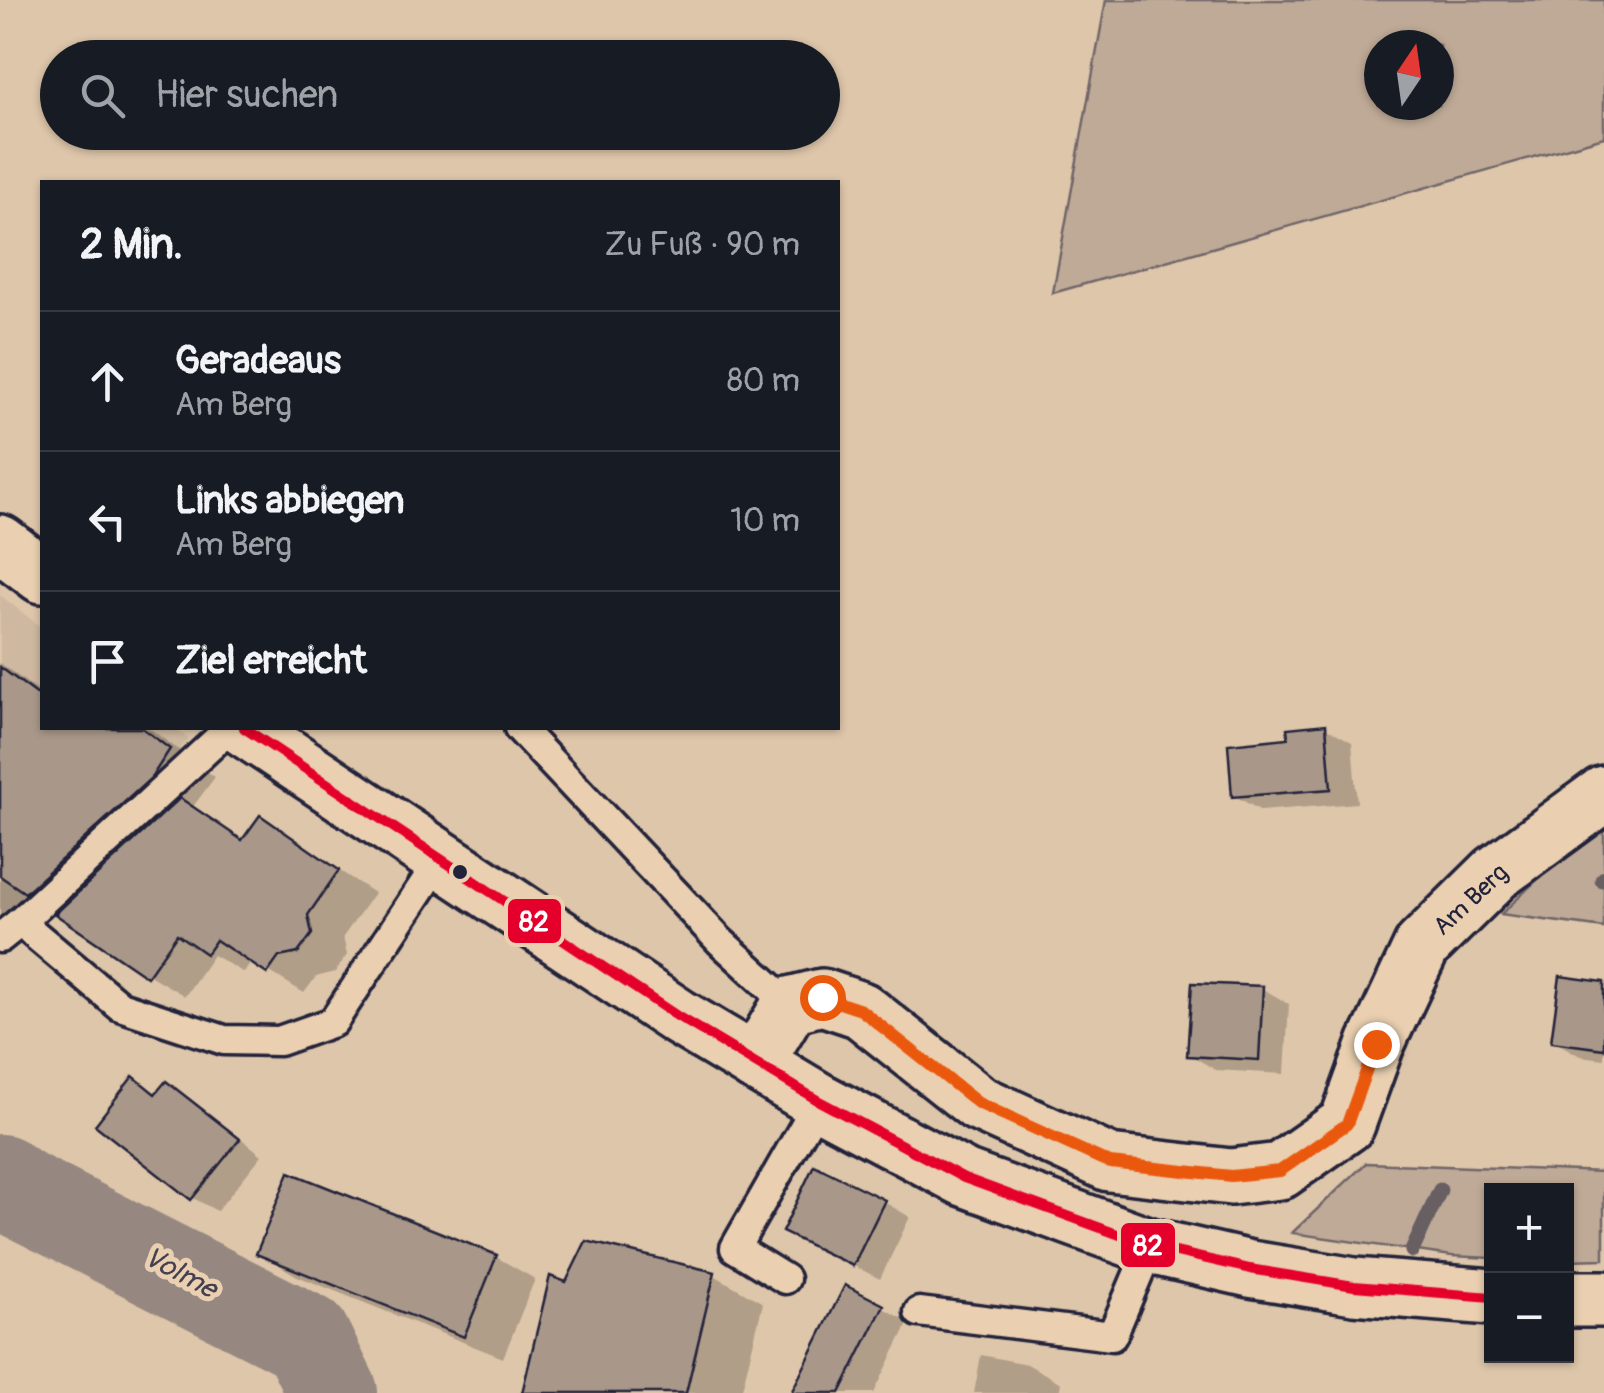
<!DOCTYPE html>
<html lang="de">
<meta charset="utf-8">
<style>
:root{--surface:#171b24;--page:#20242c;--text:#f1f3f6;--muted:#9ea1a6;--line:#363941}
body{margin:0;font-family:Pangolin,sans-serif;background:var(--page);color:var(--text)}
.controls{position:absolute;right:30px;bottom:30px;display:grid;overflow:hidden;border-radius:0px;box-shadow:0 2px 8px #0004}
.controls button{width:90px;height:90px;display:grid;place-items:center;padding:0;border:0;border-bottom:2px solid var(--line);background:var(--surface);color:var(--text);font:50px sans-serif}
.compass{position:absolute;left:1364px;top:30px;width:90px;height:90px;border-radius:50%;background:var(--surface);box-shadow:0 2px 8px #0004;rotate:13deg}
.stop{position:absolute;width:30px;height:30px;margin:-22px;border:8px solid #ea580c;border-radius:50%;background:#fff}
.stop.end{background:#ea580c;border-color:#fff;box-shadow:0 2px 10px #0008}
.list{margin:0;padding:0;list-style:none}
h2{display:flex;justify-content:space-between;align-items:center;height:130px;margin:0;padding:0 40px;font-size:42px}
h2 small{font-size:32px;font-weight:400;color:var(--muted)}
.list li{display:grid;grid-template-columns:65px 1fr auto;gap:30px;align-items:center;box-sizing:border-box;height:140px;padding:0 40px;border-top:2px solid var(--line)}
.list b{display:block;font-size:38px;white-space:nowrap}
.list p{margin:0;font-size:32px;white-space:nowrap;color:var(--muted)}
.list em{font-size:32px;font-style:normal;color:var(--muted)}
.icon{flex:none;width:55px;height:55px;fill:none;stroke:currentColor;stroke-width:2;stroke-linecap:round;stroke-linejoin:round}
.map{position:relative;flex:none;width:1604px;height:1393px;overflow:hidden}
.search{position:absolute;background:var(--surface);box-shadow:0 2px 8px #0004;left:40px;top:40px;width:800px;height:110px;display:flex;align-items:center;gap:25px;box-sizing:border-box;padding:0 35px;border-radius:55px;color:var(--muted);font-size:38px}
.panel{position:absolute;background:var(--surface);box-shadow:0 2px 8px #0004;left:40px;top:180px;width:800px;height:550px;border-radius:0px}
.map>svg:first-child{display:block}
.built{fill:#ceb8a0}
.green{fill:#bfaa97;stroke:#706669;stroke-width:2.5;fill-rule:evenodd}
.shadow{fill:#0003}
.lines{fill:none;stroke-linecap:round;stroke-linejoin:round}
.stream{stroke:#685f64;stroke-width:15}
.river{stroke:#968780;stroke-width:90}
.building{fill:#a9988a;stroke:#22223b;stroke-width:2.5}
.lane-casing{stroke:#22223b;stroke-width:35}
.street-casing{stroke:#22223b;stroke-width:62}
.primary-casing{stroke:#22223b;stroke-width:62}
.lane{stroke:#ead0b1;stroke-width:28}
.street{stroke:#ead0b1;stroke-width:55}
.primary{stroke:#ead0b1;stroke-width:55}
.bus-1-casing{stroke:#ead0b1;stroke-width:18}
.bus-1{stroke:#e4002b;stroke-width:10}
.route{stroke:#ea580c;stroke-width:12}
.bus-dot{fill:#22223b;stroke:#ead0b1;stroke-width:4}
.labels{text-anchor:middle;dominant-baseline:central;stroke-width:10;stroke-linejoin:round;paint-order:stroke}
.street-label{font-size:25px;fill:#22223b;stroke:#ead0b1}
.water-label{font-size:28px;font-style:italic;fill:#454050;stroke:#ead0b1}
.line-badge{stroke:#ead0b1;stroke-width:4}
.badge-label{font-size:28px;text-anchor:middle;font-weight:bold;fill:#fff}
</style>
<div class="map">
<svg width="1604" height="1393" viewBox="0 0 1604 1393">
<rect width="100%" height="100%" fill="#dec6aa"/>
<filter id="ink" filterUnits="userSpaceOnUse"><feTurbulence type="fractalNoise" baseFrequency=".01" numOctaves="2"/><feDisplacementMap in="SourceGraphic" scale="20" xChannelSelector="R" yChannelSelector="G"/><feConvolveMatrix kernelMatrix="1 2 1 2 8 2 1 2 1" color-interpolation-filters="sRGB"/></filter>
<g filter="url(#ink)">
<path class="built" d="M0,595L42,628V728H174L189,739L0,952Z"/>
<g class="green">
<path d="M1106,0H1604V137L1053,293ZM1379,45H1439V105H1379Z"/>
<path d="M1604,829V928L1501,914L1575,844Z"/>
<path d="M1366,1163L1604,1172V1259L1567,1260L1566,1190H1492L1491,1258L1452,1256L1292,1233Z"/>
</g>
<g class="shadow">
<path d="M0,663L42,694V728H149L215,777L192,808L245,841L260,819L374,893L343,937L347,955L335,972L316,977L304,993L252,961L244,973L213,955L185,996L149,975L56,908L0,949Z"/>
<path d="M1325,727L1352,742L1357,803L1261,811L1235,796L1291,741Z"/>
<path d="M1604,984V1059L1580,1056L1554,1041Z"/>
<path d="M1263,989L1289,1004L1285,1074L1216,1070L1190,1055Z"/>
<path d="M134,1080L158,1094L166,1084L190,1098L262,1155L217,1211L193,1198Z"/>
<path d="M291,1175L496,1257L535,1279L503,1358L297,1276L259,1253Z"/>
<path d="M884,1202L910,1217L880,1279L785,1231Z"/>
<path d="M714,1275L763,1303L741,1393H524L567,1285Z"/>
<path d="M846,1288L909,1322L874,1393H793Z"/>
<path d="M981,1355L1027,1364L1061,1383L1059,1393H974Z"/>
</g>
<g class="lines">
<g class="stream">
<path d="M1602,880L1604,878"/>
<path d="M1412,1251L1440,1190"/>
</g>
<path class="river" d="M0,1179L22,1194L306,1338L333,1393"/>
</g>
<g class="building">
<path d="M0,667L42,698V728H142L170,749L151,778L25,893L0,876Z"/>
<path d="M1326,724L1331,789L1232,797L1228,744L1288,738L1287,728Z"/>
<path d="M180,798L242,840L260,815L339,870L308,915L312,934L298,953L279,957L267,974L216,940L206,954L177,934L147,977L55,914Z"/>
<path d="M1560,976L1604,982V1049L1551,1042Z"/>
<path d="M1192,983L1263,986L1259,1060L1187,1056Z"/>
<path d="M133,1076L155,1094L166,1081L240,1139L191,1200L95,1125Z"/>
<path d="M814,1165L885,1200L853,1266L782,1232Z"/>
<path d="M289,1172L497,1255L464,1337L256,1254Z"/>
<path d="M586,1241L715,1272L686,1393H522L550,1276L566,1282Z"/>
<path d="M845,1285L884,1305L840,1393H791Z"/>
</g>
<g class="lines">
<defs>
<g id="lane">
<path d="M519,728L720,941L790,1005"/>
<path d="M20,922L230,728"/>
<path d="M0,938L20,922L120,1006L224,1040L279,1041L333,1022L442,857"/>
<path d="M785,1279L735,1248L819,1101"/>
<path d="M919,1312L1112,1336L1150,1246"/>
</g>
<path id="street" d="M755,1063L790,1005L822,997L861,1010L978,1103L1109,1163L1231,1177L1280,1171L1347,1124L1376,1044L1422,946L1496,873L1604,794"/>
<g id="primary">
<path d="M0,543L42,575"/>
<path d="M244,728L677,1016L819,1101L964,1178L1150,1246L1250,1269L1354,1286L1492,1297"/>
<path d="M1566,1299H1604"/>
</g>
</defs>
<use href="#lane" class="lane-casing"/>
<use href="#street" class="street-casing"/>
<use href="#primary" class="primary-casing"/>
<use href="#lane" class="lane"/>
<use href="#street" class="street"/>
<use href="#primary" class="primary"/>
<defs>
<path id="bus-1" d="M244,728L677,1016L819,1101L964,1178L1150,1246L1250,1269L1354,1286L1492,1297"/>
</defs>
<use href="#bus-1" class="bus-1-casing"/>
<use href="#bus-1" class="bus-1"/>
</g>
</g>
<g class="lines" filter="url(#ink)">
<path class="route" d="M822,997L861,1010L978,1103L1110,1163L1231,1176L1280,1171L1347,1124L1376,1044"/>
</g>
<circle class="bus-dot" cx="460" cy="872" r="9"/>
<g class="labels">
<g class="street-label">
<text transform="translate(1471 900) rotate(-43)">Am Berg</text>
</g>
<g class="water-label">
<text transform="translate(180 1273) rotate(28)">Volme</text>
</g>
</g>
<g class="line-badge">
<rect x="506" y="897" width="57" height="48" rx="10" fill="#e4002b"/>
<rect x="1119" y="1221" width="58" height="48" rx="10" fill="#e4002b"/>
</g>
<g class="badge-label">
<text x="534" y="931">82</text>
<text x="1148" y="1255">82</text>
</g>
</svg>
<div class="controls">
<button>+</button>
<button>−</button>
</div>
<svg class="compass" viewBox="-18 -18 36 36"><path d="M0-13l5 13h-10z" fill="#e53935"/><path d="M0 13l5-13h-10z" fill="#9ea1a6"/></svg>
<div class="stop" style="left:822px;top:997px"></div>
<div class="stop end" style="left:1376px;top:1044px"></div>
<div class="search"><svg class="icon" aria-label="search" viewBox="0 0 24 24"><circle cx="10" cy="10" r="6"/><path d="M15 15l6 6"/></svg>Hier suchen</div>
<section class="panel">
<h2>2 Min.<small>Zu Fuß · 90 m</small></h2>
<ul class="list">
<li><svg class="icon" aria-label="ahead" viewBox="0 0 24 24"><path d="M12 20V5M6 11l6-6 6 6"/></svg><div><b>Geradeaus</b><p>Am Berg</p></div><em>80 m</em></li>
<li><svg class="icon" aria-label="left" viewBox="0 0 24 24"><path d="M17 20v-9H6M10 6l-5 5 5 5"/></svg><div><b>Links abbiegen</b><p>Am Berg</p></div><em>10 m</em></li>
<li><svg class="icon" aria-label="arrive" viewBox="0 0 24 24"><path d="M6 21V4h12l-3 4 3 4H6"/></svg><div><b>Ziel erreicht</b></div></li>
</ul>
</section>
</div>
